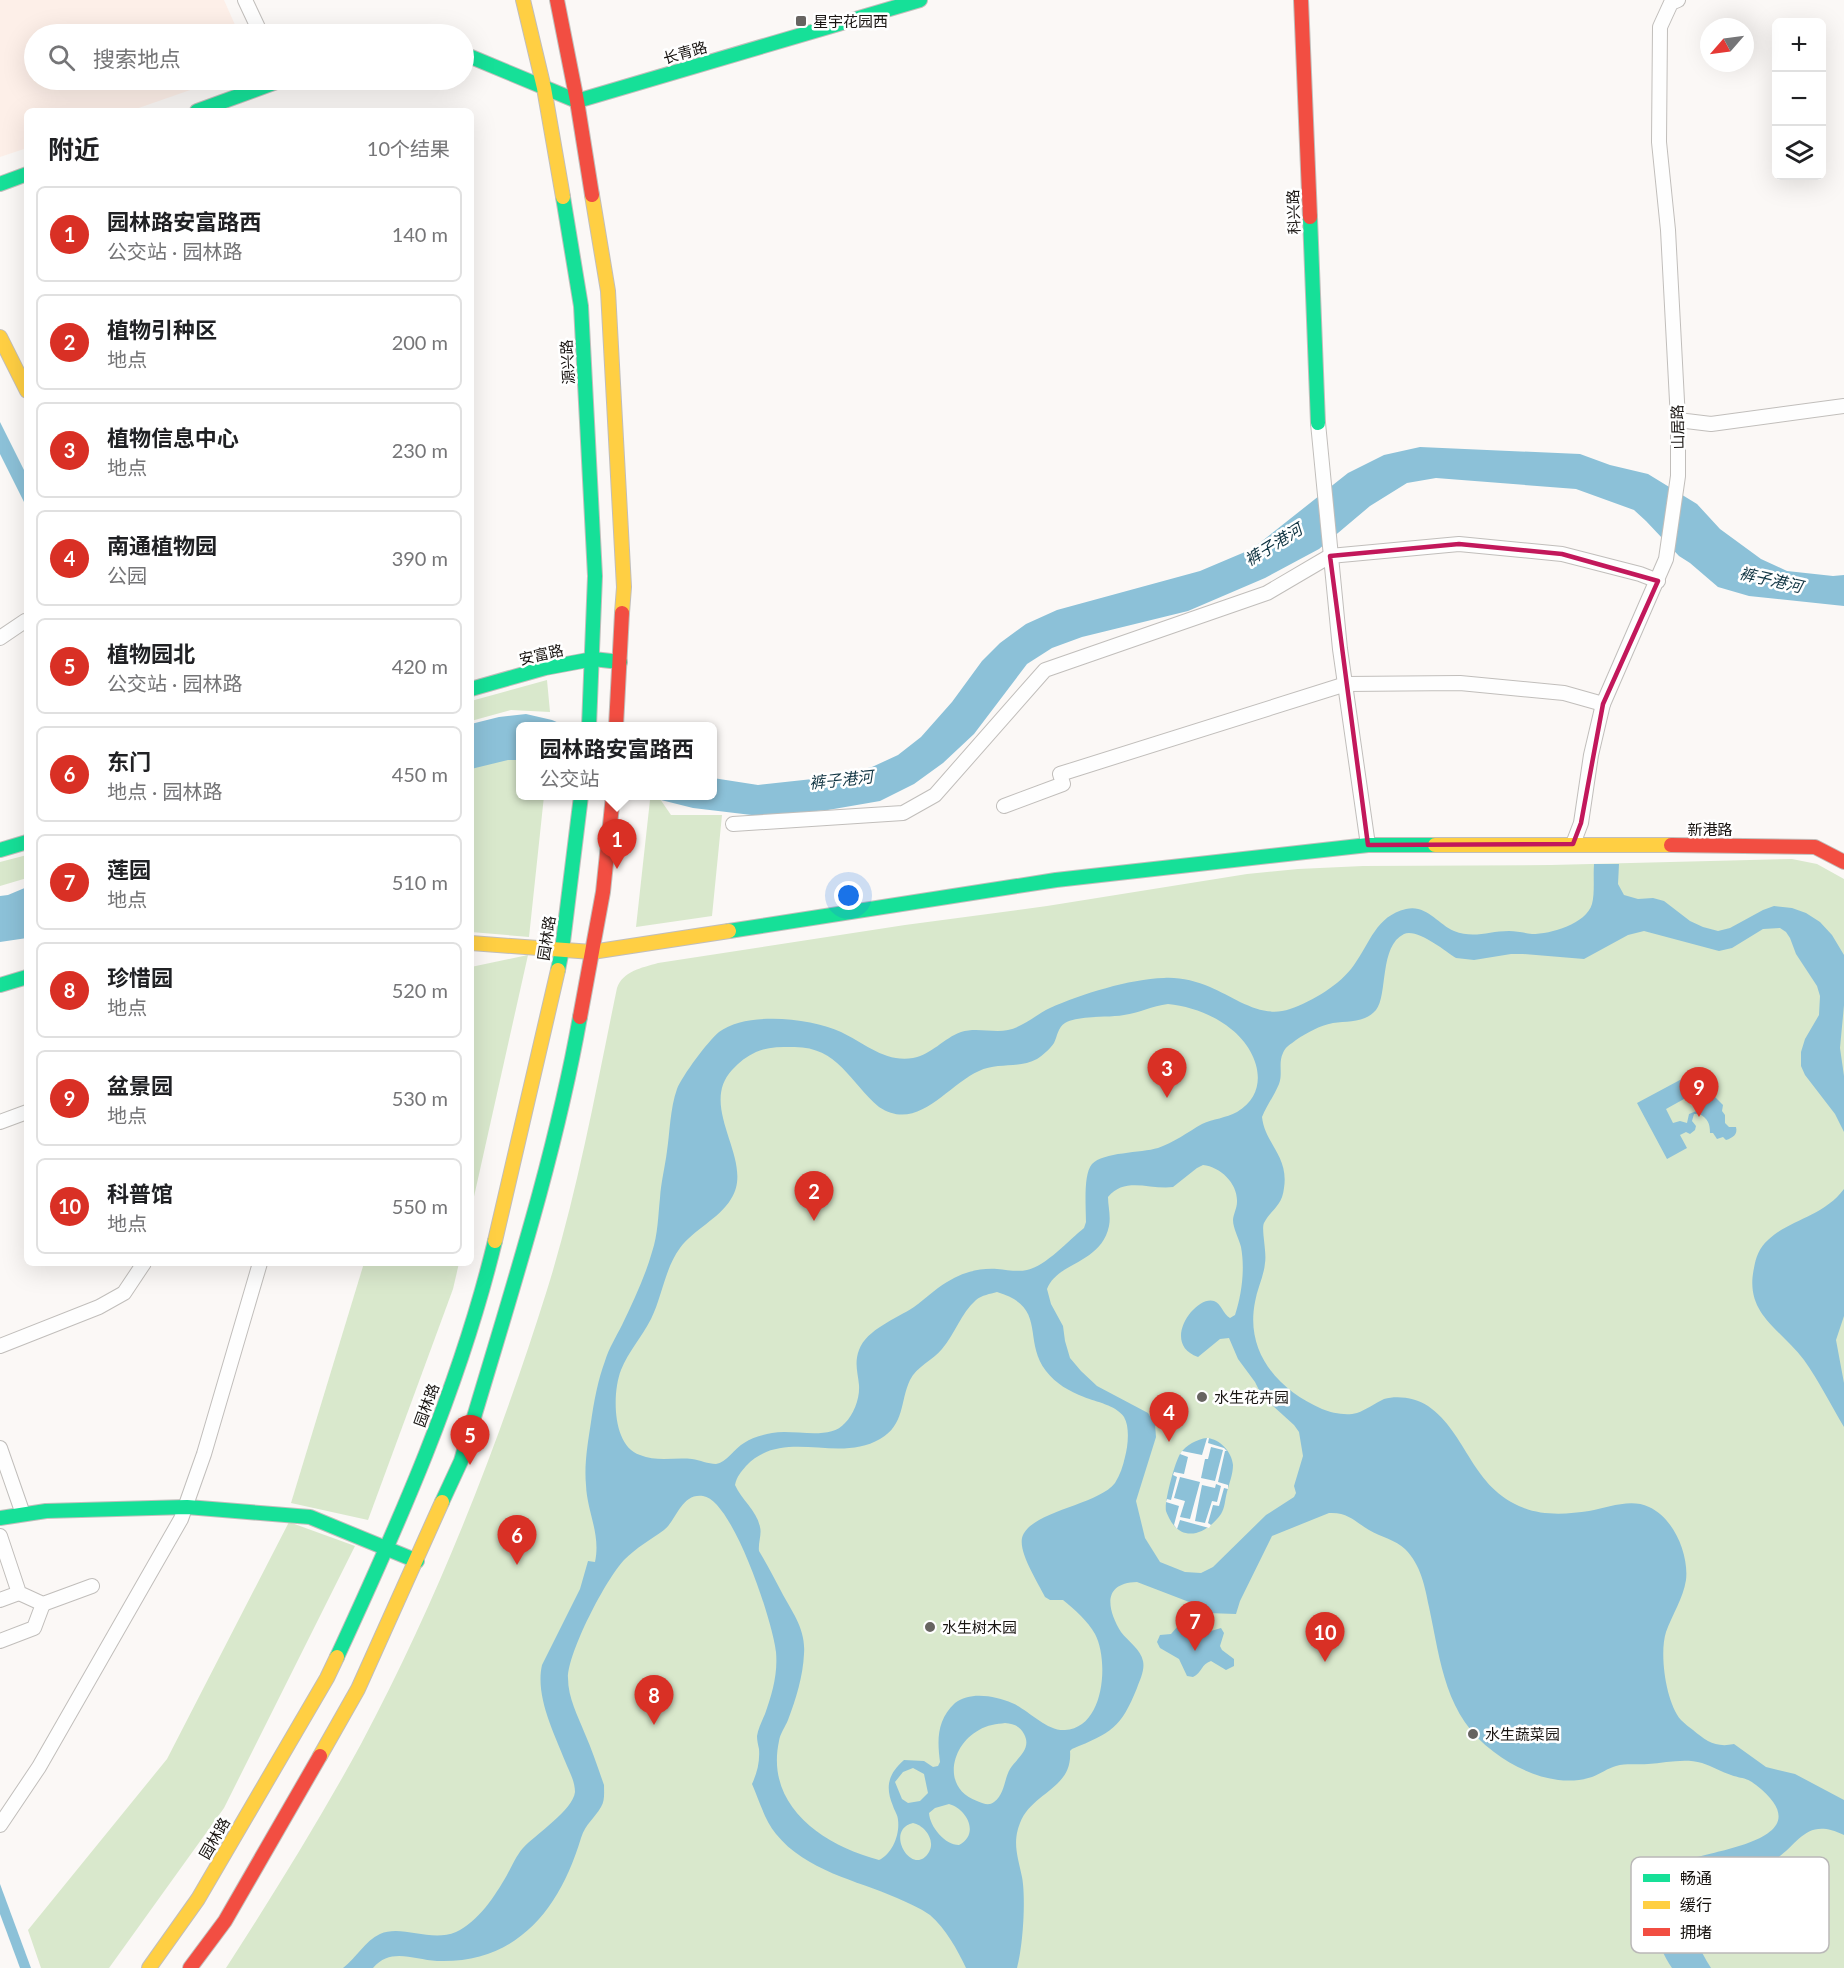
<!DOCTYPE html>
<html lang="zh">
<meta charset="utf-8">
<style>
:root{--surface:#fff;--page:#f6f6f6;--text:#202124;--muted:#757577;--line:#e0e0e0;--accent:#d93025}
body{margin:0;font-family:Lato,"Noto Sans SC",sans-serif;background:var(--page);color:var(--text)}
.controls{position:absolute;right:18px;top:18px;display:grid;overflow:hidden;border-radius:9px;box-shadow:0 6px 24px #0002}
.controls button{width:54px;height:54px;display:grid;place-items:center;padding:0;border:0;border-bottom:2px solid var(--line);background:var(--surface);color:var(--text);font:30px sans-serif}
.compass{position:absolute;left:1700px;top:18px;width:54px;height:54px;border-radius:50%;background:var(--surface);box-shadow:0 6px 24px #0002;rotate:242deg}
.you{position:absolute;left:849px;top:896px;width:21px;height:21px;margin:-15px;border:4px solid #fff;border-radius:50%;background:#1a73e8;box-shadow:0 0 0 9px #1a73e833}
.badge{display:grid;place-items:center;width:39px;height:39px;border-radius:50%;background:var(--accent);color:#fff;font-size:20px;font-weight:700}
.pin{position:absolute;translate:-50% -50px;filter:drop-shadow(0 2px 3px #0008)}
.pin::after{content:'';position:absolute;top:32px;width:21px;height:18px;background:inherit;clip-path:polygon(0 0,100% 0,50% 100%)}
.popup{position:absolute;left:516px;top:722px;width:201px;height:78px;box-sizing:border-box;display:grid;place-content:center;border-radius:9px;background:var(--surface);filter:drop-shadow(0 2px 4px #0005);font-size:20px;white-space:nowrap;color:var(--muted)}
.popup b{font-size:22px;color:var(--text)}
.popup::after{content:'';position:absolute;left:50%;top:100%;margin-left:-12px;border:12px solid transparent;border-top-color:var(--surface)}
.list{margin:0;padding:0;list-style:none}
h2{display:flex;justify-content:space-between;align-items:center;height:78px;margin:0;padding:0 24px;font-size:26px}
h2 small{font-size:20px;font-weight:400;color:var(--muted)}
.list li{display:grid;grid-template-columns:39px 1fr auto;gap:18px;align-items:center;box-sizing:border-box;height:96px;margin:0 12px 12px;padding:0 12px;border:2px solid var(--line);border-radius:9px}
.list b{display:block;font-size:22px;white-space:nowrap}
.list p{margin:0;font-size:20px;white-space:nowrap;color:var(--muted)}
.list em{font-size:20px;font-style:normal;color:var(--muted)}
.icon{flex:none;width:33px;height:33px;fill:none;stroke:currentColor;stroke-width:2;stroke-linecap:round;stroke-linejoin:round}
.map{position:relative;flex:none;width:1844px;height:1968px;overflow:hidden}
.search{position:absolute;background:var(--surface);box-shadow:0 6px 24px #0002;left:24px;top:24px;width:450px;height:66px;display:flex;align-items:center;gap:15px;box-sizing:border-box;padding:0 21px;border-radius:33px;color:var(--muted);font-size:22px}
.panel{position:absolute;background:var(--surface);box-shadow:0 6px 24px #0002;left:24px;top:108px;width:450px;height:1158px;border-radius:9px}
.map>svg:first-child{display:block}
.built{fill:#fdefe8}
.green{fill:#d9e8cc}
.water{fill:#8cc1d8;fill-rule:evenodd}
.pier{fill:#fbf8f6;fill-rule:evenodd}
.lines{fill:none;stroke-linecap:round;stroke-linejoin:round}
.street-casing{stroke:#c1bebb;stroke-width:16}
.fast-casing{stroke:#c1bebb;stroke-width:16}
.slow-casing{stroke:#c1bebb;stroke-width:16}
.jam-casing{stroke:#c1bebb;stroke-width:16}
.street{stroke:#fefefe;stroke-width:14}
.fast{stroke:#16e098;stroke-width:14}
.slow{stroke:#ffcf43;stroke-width:14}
.jam{stroke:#f24e42;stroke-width:14}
.marked{fill:none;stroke:#c2185b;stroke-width:4.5;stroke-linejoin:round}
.poi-dot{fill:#676461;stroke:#fff;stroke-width:2}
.labels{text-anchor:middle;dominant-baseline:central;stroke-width:5;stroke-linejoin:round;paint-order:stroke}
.poi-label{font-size:15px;fill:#181411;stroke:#fff;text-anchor:start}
.street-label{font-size:15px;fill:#181411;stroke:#fff}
.water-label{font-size:16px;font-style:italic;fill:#113543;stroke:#fff}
.key{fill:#fff;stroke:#bab8b8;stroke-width:1.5}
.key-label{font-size:16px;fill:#181411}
</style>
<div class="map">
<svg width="1844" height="1968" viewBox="0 0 1844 1968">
<rect width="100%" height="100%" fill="#fbf8f6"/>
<path class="built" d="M0,0H224L239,34H34V80H219L130,111H27V148L0,157Z"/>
<g class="green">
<path d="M547,680L550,712L511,710L471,721V701Z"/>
<path d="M521,753V796H544L529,937L471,932V758Z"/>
<path d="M660,799L671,815H722L712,916L636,927L650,800Z"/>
<path d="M27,855V878L0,886V862Z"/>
<path d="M1792,859L1817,864L1844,879V1968H226C273,1895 319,1821 361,1744C438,1599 498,1446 547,1290C578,1191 596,1089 617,988C623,971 641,968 658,963L905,925L1047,906L1247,874L1298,869L1363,866L1551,865Z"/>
<path d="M528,955L471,1210V967Z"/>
<path d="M364,1263H459L453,1289L368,1520L291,1503Z"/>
<path d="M289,1522L355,1546L224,1808L109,1968H41L28,1930L167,1759Z"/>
</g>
<g class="water">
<path d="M0,422L27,476V508L0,454Z"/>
<path d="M1420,447L1580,454L1610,465L1648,474L1697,504L1720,529L1761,559L1787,571L1833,576L1844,575V606L1749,596L1718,587L1690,563L1679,556L1646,521L1634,510L1576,489L1436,478L1407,483L1370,506L1319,549L1265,578L1188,611L1082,637L1052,648L1027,664L974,734L943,763L914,784L880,801L828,810L760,816L693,808L645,796H713V778L758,785L822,778L872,767L898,755L921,737L952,702L982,661L1000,643L1026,624L1057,610L1200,571L1252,549L1348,473L1384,455Z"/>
<path d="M526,714L552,720L566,726H521V760H508L471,769V724L499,717Z"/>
<path d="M1594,864H1619L1618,884L1624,895L1638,899L1653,898L1664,901L1690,921L1703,927L1718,931L1730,928L1763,910L1774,906L1792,908L1806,913L1820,922L1832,935L1844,955V1005L1840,1048L1844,1076V1132L1835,1114L1805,1075L1801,1066V1052L1805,1039L1819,1015L1820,996L1817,986L1796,954L1790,938L1786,932L1780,928L1763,929L1732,948L1719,951L1644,931L1628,935L1584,959L1523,954H1511L1474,960L1456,958C1445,951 1417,928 1404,934C1379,946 1388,995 1376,1010C1365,1023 1348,1021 1333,1023C1319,1026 1308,1032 1296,1040C1291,1044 1285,1047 1283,1053C1278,1063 1283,1074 1279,1084C1274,1096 1267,1105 1262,1117C1265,1144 1289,1156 1284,1188C1282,1207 1271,1209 1264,1223C1261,1229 1267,1252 1265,1263C1264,1276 1257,1289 1255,1302C1245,1352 1278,1390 1322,1409C1332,1413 1346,1416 1357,1413C1366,1410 1375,1403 1384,1399C1398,1395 1416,1398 1428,1406C1468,1434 1471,1488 1524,1508C1544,1516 1569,1514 1589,1511C1608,1508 1630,1498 1649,1507C1674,1518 1689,1555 1686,1580C1683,1599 1672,1615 1666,1632C1659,1654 1666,1703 1681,1720C1685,1724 1689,1727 1693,1730C1706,1741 1716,1748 1734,1744L1766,1767L1795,1774L1844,1800V1835C1803,1815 1799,1848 1769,1863C1758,1869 1745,1870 1734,1874C1679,1895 1684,1924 1711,1968H1672C1664,1956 1657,1942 1657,1928C1655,1901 1673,1869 1697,1857C1734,1847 1819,1834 1756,1785C1746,1777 1742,1779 1731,1775C1721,1772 1712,1766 1702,1763C1684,1758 1666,1763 1648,1764C1638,1765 1626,1763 1616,1766C1608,1768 1600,1774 1592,1777C1559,1788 1520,1772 1494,1752C1445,1716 1441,1663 1429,1607C1425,1587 1421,1565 1405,1549C1396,1540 1381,1537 1369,1530C1354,1521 1348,1512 1329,1513L1272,1536L1240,1601L1236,1614L1207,1613L1197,1605L1137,1582C1102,1583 1107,1609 1121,1632C1128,1641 1141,1650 1143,1661C1145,1670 1140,1680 1137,1688C1121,1728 1111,1733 1072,1749L1070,1751C1073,1789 1032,1792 1020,1823C1012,1843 1018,1857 1022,1877C1026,1898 1023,1947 1017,1968H966C957,1949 946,1929 930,1915C920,1908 908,1903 897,1898C856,1880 806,1871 776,1834C765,1821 759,1800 752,1784C757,1773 760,1762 759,1749C758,1745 757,1740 757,1736C758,1729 762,1721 765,1714C772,1694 778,1674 776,1652C773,1623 733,1500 703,1496C681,1493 677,1520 664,1530C650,1540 636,1548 624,1560C606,1579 568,1652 568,1678C568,1698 578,1716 585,1734C592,1750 598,1768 604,1785C604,1792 605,1801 601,1807C594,1819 586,1823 581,1838C560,1908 518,1964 437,1961C414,1960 391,1947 373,1968H343C356,1958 365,1941 380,1934C402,1924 430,1943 456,1932C478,1922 495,1896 507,1875C512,1866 516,1856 523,1848C536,1834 573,1810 575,1792C575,1781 569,1771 565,1761C554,1733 535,1696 542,1665L580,1589L588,1561L595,1562C601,1534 587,1512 586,1485C584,1464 588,1442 591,1422C594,1401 598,1380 605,1361C609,1348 616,1337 622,1325C633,1302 645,1277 652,1252C658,1234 658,1216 660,1198C661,1182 665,1167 667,1151C670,1131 670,1109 677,1089C682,1076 708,1041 719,1032C747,1011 811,1018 841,1032C864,1043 886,1063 913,1058C931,1055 944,1038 961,1032C976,1027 993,1033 1008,1030C1023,1027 1037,1014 1050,1008C1082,994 1129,979 1164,978C1179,977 1196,981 1210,987C1236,998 1261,1019 1290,1009C1313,1001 1340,985 1354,965C1370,943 1376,916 1406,909C1426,904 1438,924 1454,931C1474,939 1489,931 1509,931C1517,931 1524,933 1532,934C1551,934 1586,924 1592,904C1595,892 1593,877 1594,864ZM1168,1004C1190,1006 1214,1015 1231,1029C1258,1050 1272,1091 1237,1112C1226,1118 1213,1119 1202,1124C1188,1132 1173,1143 1158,1148C1141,1153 1103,1152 1092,1164C1083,1174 1086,1208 1086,1222L1084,1228C1069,1240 1046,1266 1027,1270C1018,1272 1007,1270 997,1269C979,1268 963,1272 947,1282C935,1289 925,1299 914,1307C896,1319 867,1329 859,1350C854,1363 858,1373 859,1385C860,1398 854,1414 845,1423C830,1441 795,1429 772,1433C762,1435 752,1437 744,1443C735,1448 726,1463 716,1464C708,1464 700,1460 692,1459C675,1457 657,1462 640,1455C612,1446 612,1393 621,1370C628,1352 642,1337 651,1319C662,1297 665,1268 680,1248C694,1229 719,1219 731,1199C756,1161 697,1108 732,1070C739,1062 747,1056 756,1052C767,1047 779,1047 791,1047C837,1045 849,1081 879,1107C918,1133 947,1085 979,1071C997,1062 1019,1069 1037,1059C1043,1055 1050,1049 1054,1043C1057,1037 1058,1027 1065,1023C1079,1015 1107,1018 1124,1015C1139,1013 1152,1006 1168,1004ZM1203,1165C1221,1167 1238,1184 1237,1202C1237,1208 1233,1215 1233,1220C1233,1228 1239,1239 1241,1247C1245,1268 1242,1294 1235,1315L1230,1318C1223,1314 1221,1303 1214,1301C1195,1295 1160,1344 1198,1357L1220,1339L1229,1338L1238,1359L1255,1382L1262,1396L1294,1425L1299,1432L1303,1456L1294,1486L1296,1493L1294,1497L1266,1515L1213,1567L1201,1573L1185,1572L1160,1562L1145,1538L1136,1501L1156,1437L1155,1424L1148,1413L1097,1386L1081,1371L1070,1358L1065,1341L1063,1326L1051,1304L1047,1289C1057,1262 1101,1264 1109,1226C1111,1216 1108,1206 1108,1197C1125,1176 1150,1190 1173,1187L1197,1168ZM997,1292C1048,1307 1022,1339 1046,1371C1056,1384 1069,1391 1084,1397C1096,1402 1116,1405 1124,1417C1130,1427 1128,1446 1125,1457C1123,1466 1120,1475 1115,1483C1097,1506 1029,1511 1022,1538C1019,1554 1038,1582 1045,1597L1050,1600H1063C1074,1609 1088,1621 1095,1634C1109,1660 1105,1728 1065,1730C1046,1731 1029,1710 1012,1703C996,1696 970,1691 955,1703C937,1720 937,1739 940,1762L938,1766L933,1767L924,1761L904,1760C888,1774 885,1787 893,1806C894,1810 898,1815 898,1820C900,1835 892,1854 879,1860C823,1845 765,1806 779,1741C780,1734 785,1727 788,1720C796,1699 803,1676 804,1654C806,1629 792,1612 781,1591C774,1578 767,1564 759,1551C758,1543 762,1534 760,1527C757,1511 741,1499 735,1485C737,1476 741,1472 746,1466C783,1427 838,1464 880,1439C905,1425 900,1401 910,1380C916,1367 933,1360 942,1349C955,1334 961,1313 976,1300C982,1295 990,1294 997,1292ZM1005,1723C1014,1724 1020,1726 1024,1734C1032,1749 1018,1757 1010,1769C1004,1779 1005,1794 994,1802C989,1806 984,1804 977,1801C941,1788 951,1745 979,1730C987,1725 997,1724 1005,1723ZM913,1768L924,1774L928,1793L920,1801L908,1803L902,1799L895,1782L903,1772ZM949,1804C967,1809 980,1834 959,1845C945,1845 930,1827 929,1813L935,1808ZM913,1823C924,1825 936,1840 929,1852C913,1879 883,1830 913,1823Z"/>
<path d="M27,887V938L0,942V896L8,895Z"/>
<path d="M1693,1073L1702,1089L1666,1109L1673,1123L1680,1121L1687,1123L1689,1114L1704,1108L1705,1102L1715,1097L1723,1105L1722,1111L1725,1115V1123L1729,1127H1736C1738,1134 1733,1138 1726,1140L1723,1137L1717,1139L1713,1133H1710C1710,1124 1708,1118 1699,1114H1694L1692,1121L1696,1126L1695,1130L1690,1134L1686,1132L1680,1135L1687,1148L1667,1159L1637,1103Z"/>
<path d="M1844,1189V1316L1836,1340L1844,1383V1427C1831,1405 1819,1381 1804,1360C1780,1328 1744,1314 1754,1268C1756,1257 1759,1248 1768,1240C1790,1219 1823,1217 1844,1189Z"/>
<path d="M1207,1438C1220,1439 1232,1452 1233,1465C1233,1474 1229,1484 1227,1492C1225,1499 1225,1508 1221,1514C1210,1530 1187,1544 1172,1523C1170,1520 1167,1514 1166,1511C1164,1502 1175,1462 1180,1454C1186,1445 1197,1439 1207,1438Z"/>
<path d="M1187,1623L1201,1634L1221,1628L1224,1633L1220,1646L1222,1650L1234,1659V1666L1226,1670L1211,1661C1201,1664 1202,1673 1193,1677L1187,1676L1179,1659L1160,1648L1157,1642L1160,1635L1171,1634L1178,1626Z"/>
<path d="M0,1884L31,1968H20L0,1914Z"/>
</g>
<path class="pier" d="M1207,1438H1209L1208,1443L1224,1448L1227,1451H1225L1218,1482L1228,1485V1489L1224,1488L1219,1506L1213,1505L1208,1523L1211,1525L1209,1528L1180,1520L1177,1529L1174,1525L1179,1506L1166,1502L1167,1499L1171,1500L1177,1477L1173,1475L1174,1472L1184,1474L1188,1457L1180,1454L1182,1451L1202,1455ZM1211,1447L1223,1450L1215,1481L1201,1478L1205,1459H1208ZM1180,1477L1200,1482L1190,1519L1180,1517L1185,1501L1174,1498ZM1216,1484L1221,1486L1217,1502L1212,1501L1205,1523L1195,1521L1202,1485L1215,1488Z"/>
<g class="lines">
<defs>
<g id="street">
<path d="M245,0L261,34"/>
<path d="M1678,420L1711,424L1844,406"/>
<path d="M1318,423L1340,649L1368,845"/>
<path d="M0,638L25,621"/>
<path d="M1004,806L1063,784L1060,774L1346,684L1460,683L1564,693L1603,704"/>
<path d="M733,824L903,813L935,795L1045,670L1267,593L1330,556L1459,544L1562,554L1640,574L1658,581"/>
<path d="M1573,844L1581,823L1591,755L1603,704L1666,559L1678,476V420L1668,230L1659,142L1660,27L1671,3L1678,0"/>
<path d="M0,1122L27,1112"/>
<path d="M0,1346L99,1307L124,1293L144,1263"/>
<path d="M0,1448L23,1514"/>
<path d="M0,1536L19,1593L43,1604L92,1586"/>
<path d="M0,1600L19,1593"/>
<path d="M0,1641L34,1628L43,1604"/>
<path d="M0,1825L39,1767L181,1519L204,1454L260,1263"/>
</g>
<g id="fast">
<path d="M464,54L577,101L920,0"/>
<path d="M197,111L282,80"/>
<path d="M0,184L27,174"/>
<path d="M563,197L581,306L595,576L589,726"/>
<path d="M1310,217L1318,423"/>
<path d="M471,689L545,668L593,659L620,662"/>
<path d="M0,850L27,842"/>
<path d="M729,931L1056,880L1368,845H1435"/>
<path d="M558,970L562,950L581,796"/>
<path d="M0,985L27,977"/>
<path d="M442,1502L461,1461C504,1314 553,1168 580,1017"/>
<path d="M0,1518L46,1511L187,1507L310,1517L417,1561"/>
<path d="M337,1657C399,1523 460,1386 495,1241"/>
</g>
<g id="slow">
<path d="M523,0L544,88L563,197"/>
<path d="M592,195L608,291L624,587L622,613"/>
<path d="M0,337L27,391"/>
<path d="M1435,845H1671"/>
<path d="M471,943L592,952L729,931"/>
<path d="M495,1241L558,970"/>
<path d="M320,1756L358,1689L442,1502"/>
<path d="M149,1968L198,1899L327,1678L337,1657"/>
</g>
<g id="jam">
<path d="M557,0L577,101L592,195"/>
<path d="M1301,0L1310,217"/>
<path d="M616,726L622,613"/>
<path d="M1671,845L1815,847L1844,862"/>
<path d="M580,1017L603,892L613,796"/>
<path d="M190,1968L225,1921L320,1756"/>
</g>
</defs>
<use href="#street" class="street-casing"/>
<use href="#fast" class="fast-casing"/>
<use href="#slow" class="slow-casing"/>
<use href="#jam" class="jam-casing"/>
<use href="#street" class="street"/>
<use href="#fast" class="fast"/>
<use href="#slow" class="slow"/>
<use href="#jam" class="jam"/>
</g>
<path class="marked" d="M1459,544L1562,554L1658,581L1603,704L1581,823L1573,844L1368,845L1330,556Z"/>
<g class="poi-dot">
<rect x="795" y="15" width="12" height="12" rx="3"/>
<circle cx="1202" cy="1397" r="6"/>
<circle cx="930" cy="1627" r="6"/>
<circle cx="1473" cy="1734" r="6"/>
</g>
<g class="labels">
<g class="poi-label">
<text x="813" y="21">星宇花园西</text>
<text x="1214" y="1397">水生花卉园</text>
<text x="942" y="1627">水生树木园</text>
<text x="1485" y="1734">水生蔬菜园</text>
</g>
<g class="street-label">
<text transform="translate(685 52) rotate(-16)">长青路</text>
<text transform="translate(1293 212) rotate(-92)">科兴路</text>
<text transform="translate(567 362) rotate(-93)">源兴路</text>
<text transform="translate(1677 427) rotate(-91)">山居路</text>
<text transform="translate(541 654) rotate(-13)">安富路</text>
<text x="1710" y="829">新港路</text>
<text transform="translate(546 938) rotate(-81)">园林路</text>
<text transform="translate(426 1405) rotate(-70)">园林路</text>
<text transform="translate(214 1838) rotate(-60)">园林路</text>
</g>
<g class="water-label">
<text transform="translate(1273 544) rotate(-32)">裤子港河</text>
<text transform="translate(1771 579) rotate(13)">裤子港河</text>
<text transform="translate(841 779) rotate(-6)">裤子港河</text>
</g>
</g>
<rect x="1631" y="1857" width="198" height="96" rx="9" class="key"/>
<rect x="1643" y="1874" width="27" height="8" fill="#16e098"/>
<rect x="1643" y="1901" width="27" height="8" fill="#ffcf43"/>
<rect x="1643" y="1928" width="27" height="8" fill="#f24e42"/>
<g class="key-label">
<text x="1680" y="1884">畅通</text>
<text x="1680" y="1911">缓行</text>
<text x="1680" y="1938">拥堵</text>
</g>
</svg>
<div class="controls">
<button>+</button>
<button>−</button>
<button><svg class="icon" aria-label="layers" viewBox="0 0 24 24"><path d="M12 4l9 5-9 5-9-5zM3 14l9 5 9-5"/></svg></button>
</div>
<svg class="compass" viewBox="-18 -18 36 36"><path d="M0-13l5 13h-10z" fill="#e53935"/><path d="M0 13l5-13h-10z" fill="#757577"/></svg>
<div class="you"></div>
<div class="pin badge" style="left:617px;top:869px">1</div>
<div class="popup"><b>园林路安富路西</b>公交站</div>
<div class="pin badge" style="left:814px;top:1221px">2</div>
<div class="pin badge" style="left:1167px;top:1098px">3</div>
<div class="pin badge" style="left:1169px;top:1442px">4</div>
<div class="pin badge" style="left:470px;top:1465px">5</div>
<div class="pin badge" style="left:517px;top:1565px">6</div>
<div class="pin badge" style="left:1195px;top:1651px">7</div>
<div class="pin badge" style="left:654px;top:1725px">8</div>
<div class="pin badge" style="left:1699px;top:1117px">9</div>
<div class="pin badge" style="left:1325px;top:1662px">10</div>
<div class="search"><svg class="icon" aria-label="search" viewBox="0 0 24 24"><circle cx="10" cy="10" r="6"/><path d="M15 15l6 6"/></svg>搜索地点</div>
<section class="panel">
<h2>附近<small>10个结果</small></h2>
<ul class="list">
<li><span class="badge">1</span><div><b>园林路安富路西</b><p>公交站 · 园林路</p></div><em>140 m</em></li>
<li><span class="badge">2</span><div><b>植物引种区</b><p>地点</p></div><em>200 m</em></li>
<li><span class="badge">3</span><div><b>植物信息中心</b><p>地点</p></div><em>230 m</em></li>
<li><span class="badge">4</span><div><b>南通植物园</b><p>公园</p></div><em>390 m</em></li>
<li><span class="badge">5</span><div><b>植物园北</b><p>公交站 · 园林路</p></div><em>420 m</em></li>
<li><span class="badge">6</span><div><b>东门</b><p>地点 · 园林路</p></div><em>450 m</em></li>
<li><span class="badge">7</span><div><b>莲园</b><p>地点</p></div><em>510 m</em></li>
<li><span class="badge">8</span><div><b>珍惜园</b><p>地点</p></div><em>520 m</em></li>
<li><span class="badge">9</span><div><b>盆景园</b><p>地点</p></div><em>530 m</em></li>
<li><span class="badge">10</span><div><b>科普馆</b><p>地点</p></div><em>550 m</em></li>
</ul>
</section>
</div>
